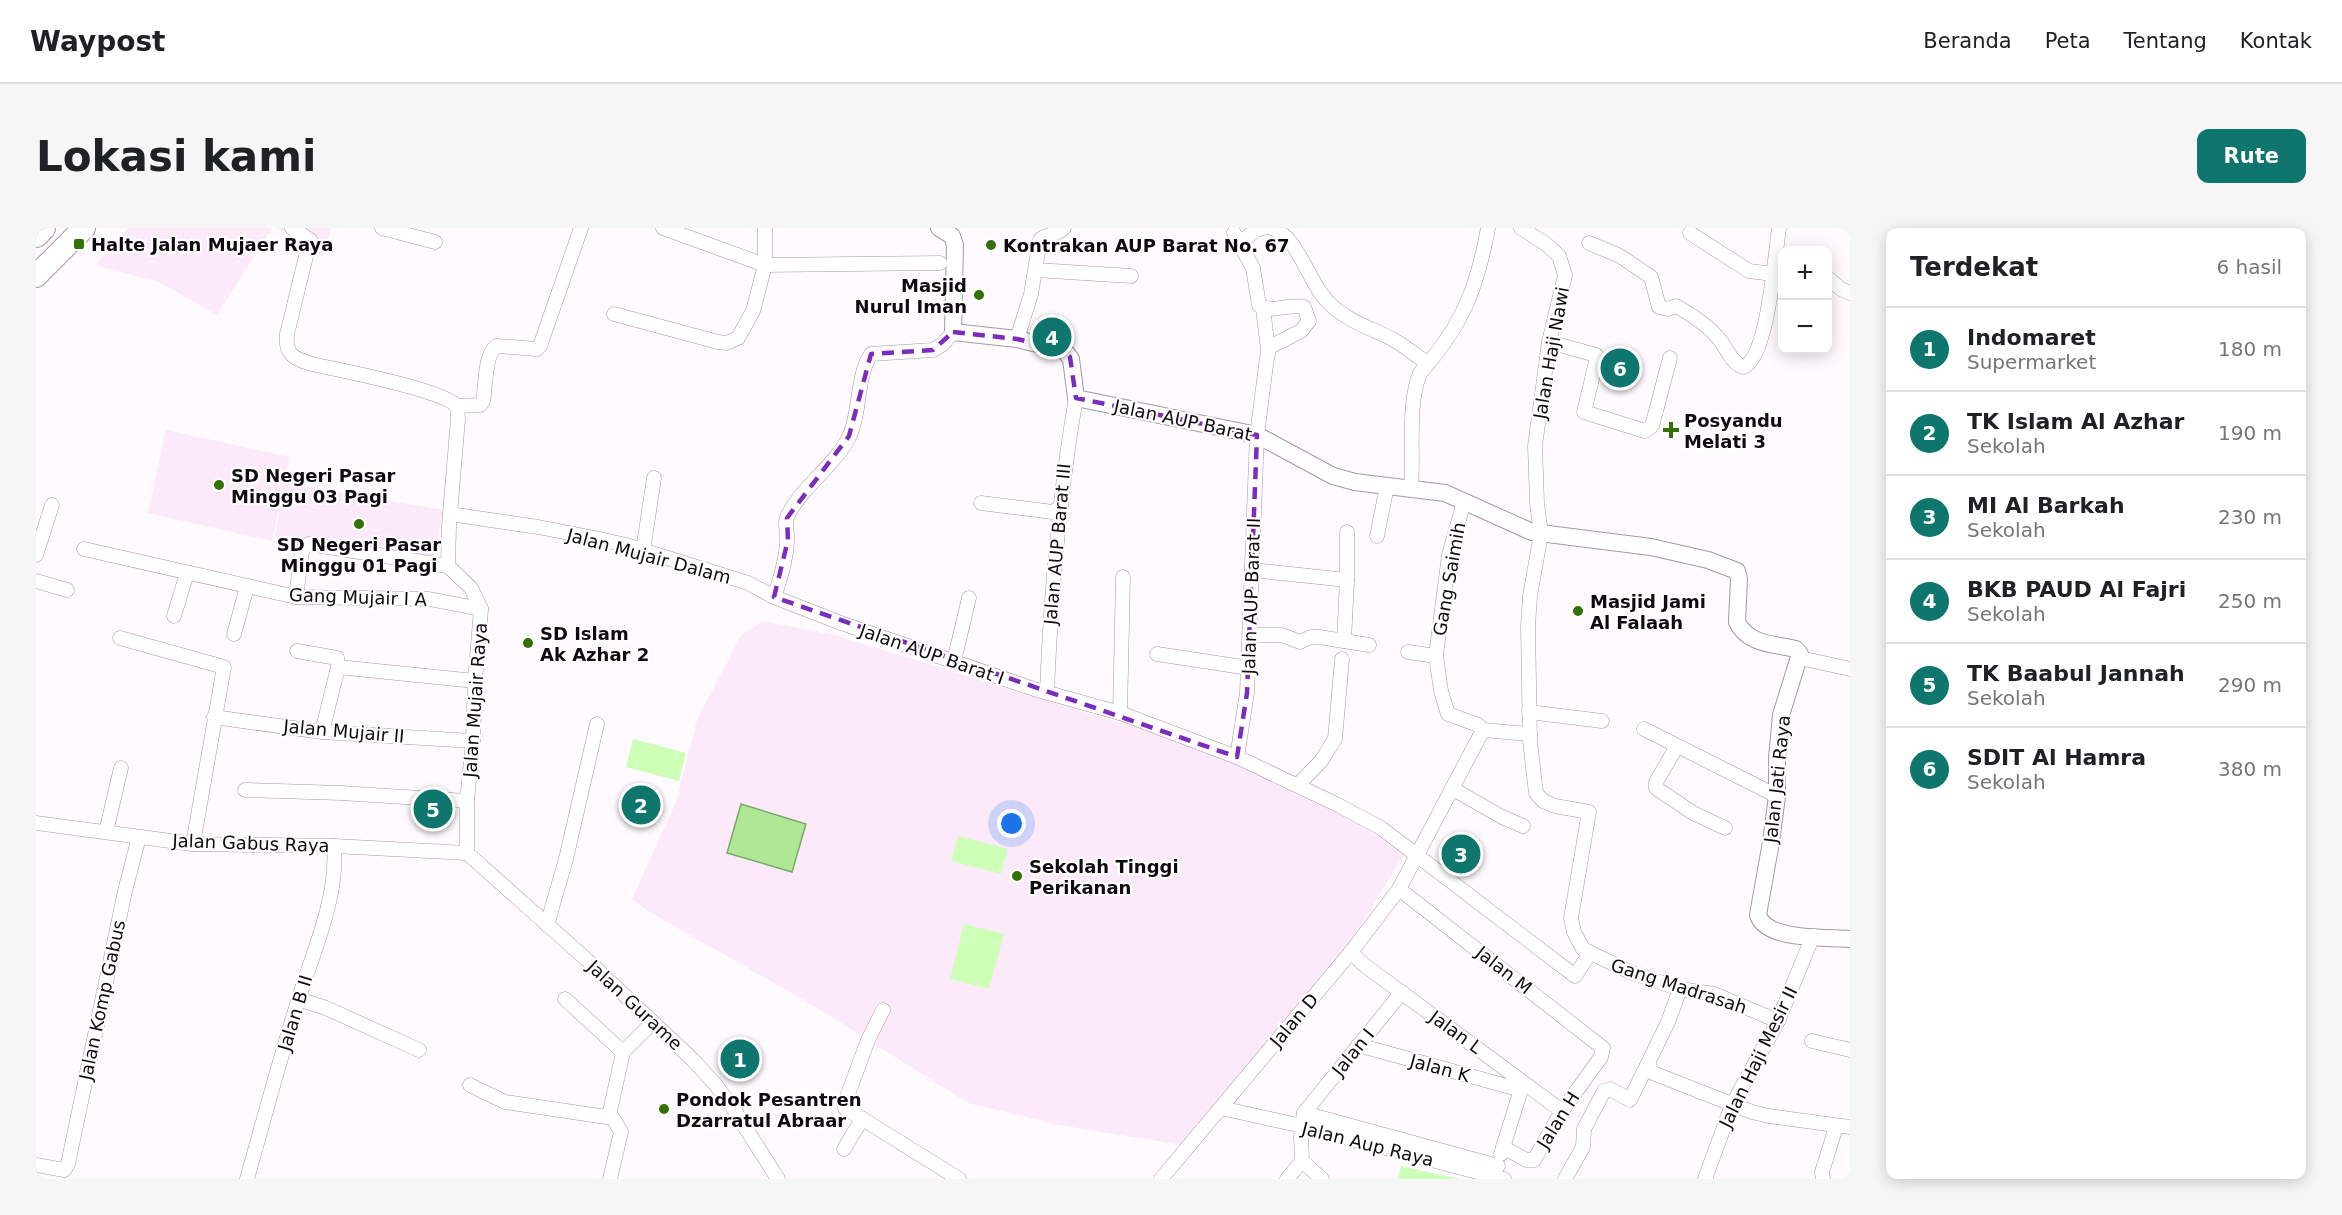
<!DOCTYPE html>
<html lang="id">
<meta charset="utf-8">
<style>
:root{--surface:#fff;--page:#f6f6f6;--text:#202124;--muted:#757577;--line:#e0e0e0;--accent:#0f766e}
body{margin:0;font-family:"DejaVu Sans",sans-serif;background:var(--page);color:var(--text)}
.controls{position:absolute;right:18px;top:18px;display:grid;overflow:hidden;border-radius:12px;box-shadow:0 3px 15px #0003}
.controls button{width:54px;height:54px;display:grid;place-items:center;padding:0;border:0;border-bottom:2px solid var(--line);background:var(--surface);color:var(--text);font:30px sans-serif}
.you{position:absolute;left:976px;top:596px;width:21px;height:21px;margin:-15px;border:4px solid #fff;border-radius:50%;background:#1a73e8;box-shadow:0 0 0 9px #1a73e833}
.badge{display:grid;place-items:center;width:39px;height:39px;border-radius:50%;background:var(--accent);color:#fff;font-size:20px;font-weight:700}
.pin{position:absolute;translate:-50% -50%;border:3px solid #fff;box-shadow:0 2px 6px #0006}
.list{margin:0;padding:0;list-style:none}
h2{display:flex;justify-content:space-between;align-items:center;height:78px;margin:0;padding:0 24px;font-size:26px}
h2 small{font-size:20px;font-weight:400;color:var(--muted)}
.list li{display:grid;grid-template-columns:39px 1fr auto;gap:18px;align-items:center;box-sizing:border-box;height:84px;padding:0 24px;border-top:2px solid var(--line)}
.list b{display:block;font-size:22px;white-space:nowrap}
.list p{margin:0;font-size:20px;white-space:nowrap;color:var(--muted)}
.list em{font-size:20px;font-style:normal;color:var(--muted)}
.map{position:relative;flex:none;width:1814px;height:951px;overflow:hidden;border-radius:12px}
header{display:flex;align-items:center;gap:36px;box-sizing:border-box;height:84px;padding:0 30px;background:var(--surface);border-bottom:2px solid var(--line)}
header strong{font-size:28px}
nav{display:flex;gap:33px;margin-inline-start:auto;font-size:21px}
.intro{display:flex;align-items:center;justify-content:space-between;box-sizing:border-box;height:144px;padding:0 36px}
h1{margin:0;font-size:42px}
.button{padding:15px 27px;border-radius:12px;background:var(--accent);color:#fff;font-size:21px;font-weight:700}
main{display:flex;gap:36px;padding:0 36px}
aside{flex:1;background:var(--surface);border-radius:12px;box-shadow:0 3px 15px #0003}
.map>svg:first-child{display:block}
.built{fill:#fceafa}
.pitch{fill:#cdffb7}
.water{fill:#aee894;stroke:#7ea56c;stroke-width:1.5}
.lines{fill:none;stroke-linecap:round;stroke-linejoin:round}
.minor-casing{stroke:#a797a5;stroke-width:15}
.tertiary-casing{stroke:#a797a5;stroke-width:18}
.trunk-casing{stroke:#a797a5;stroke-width:24}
.motorway-casing{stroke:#a797a5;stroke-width:26}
.minor{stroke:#fff;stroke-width:14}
.tertiary{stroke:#fff;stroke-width:16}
.trunk{stroke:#fff;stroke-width:22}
.motorway{stroke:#fff;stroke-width:24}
.marked{fill:none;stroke:#7b2cbf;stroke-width:4.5;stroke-dasharray:12 8;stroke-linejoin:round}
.poi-dot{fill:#337104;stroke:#fff;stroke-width:2}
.labels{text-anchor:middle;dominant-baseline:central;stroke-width:4.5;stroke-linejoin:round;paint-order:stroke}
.poi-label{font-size:18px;font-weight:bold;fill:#0f0a0f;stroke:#fff;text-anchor:start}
.street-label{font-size:18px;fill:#0f0a0f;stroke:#fff}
</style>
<header>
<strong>Waypost</strong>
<nav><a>Beranda</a><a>Peta</a><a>Tentang</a><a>Kontak</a></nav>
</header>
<div class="intro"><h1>Lokasi kami</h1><a class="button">Rute</a></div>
<main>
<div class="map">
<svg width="1814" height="951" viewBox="0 0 1814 951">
<rect width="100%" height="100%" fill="#fefafd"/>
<g class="built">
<path d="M93,0H236L181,87L123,54L59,37Z"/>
<path d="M241,0H296L286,29Z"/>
<path d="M130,202L254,229L249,255L407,282L397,336L239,309L247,262L236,313L112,285Z"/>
<path d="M727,393L802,408L1162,519L1249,557L1303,585L1369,625L1313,717L1146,917L1023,897L932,875L780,779L610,682L596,671L640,574L661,492L705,407Z"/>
</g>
<g class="pitch">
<path d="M597,511L650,525L643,553L590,539Z"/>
<path d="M922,608L972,621L965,646L915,633Z"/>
<path d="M928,696L968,706L953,761L914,751Z"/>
<path d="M1365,938L1424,951H1362Z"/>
</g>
<path class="water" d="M705,576L770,596L756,644L691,625Z"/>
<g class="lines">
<defs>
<g id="minor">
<path d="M256,0L274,12L251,106C249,127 257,130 276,136C303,142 405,161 421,178L422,191L413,298L412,338L435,360L445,381L439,453L437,513L431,573V625"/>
<path d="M346,0L399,14"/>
<path d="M627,0L729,37L904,35"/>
<path d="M1236,0C1264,10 1272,56 1294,76C1311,93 1337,101 1358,112C1370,119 1381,128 1392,136"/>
<path d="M1485,0L1510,16L1523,28L1529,47L1513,114L1499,218L1501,275L1505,306L1494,368L1492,398L1494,513L1500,565L1507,573L1519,578L1553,584L1535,690L1538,704L1547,721L1594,744L1644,761L1678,766L1742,793"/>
<path d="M1198,5L1217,40L1223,77C1237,86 1253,75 1268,79L1273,93L1265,103L1234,119L1231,129L1221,207L1211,465L1201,529"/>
<path d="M1654,5L1713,43L1737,46"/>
<path d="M1205,14L1220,2L1227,0"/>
<path d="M1553,15L1584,28L1615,49L1623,79L1632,81L1640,78C1656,87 1672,97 1683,111C1691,120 1696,137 1708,139C1732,128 1739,27 1743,0"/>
<path d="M1000,42L1095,48"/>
<path d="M1793,51L1805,61L1814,65"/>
<path d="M1227,80L1232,122"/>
<path d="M578,86L682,114L691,115L702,110L717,83L729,37V0"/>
<path d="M981,111L995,66L1004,12C1010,5 1021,8 1028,0"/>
<path d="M1513,114L1560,127L1561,130L1548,184L1609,203L1616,198L1634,130"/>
<path d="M421,178L444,177L447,173C450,160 448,125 461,118L501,121L504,118L545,0"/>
<path d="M1375,261C1378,225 1371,178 1384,145C1426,98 1441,61 1452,0"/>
<path d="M1428,274L1413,327L1400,428L1405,463L1412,486L1442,497L1447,502"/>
<path d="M945,275L1017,284L1025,278"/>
<path d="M414,286L502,299L559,310L590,317L712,355L738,369L805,395L998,461L1084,485L1201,529L1300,576L1345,600L1539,748L1554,725"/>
<path d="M1341,308L1351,258"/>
<path d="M48,321L260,369L393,371L445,381"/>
<path d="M607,323L618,250"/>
<path d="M0,327L16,277"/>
<path d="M1216,342L1311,352"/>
<path d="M0,353L31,362"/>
<path d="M260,369L266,323L269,318L273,316L412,338"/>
<path d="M738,369C744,352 751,330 751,311C752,304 748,296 751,289C765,259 798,239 813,209C825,184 820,149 835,126L897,122L907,116L917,104"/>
<path d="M138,388L151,345"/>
<path d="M198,406L211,359"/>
<path d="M1214,407H1246L1264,414L1275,409H1283L1333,417"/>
<path d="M84,410L188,439L157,616"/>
<path d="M1308,413L1311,352V304"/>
<path d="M261,423L301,430L302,439L286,504"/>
<path d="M1372,424L1400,428"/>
<path d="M1121,426L1213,440"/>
<path d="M1764,430L1814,441"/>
<path d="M918,433L933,370"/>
<path d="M302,439L439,453"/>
<path d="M1011,464C1015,365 1023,267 1040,170"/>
<path d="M1493,484L1566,493"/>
<path d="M1084,485L1087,349"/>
<path d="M178,489L286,504L437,513"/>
<path d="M1608,501L1741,568"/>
<path d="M1447,502L1494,506"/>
<path d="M1641,518L1620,554V560L1657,585L1689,600"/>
<path d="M1262,557L1285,533L1299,511L1306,431"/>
<path d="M1417,561L1466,589L1487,598"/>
<path d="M209,562L305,565L431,573"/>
<path d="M0,595L157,616L298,618L431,625"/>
<path d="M70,604L85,540"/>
<path d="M431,625L551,732L656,831L679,856L697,880L742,951"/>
<path d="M1363,661L1567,820L1565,829L1526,883L1498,932H1490L1467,919"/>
<path d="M511,697L530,631L561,496"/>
<path d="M1315,724L1327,736L1526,883"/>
<path d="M262,771L290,780L383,822"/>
<path d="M529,771L587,824"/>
<path d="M847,782L832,812L809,874V880L923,951"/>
<path d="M1776,813L1814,822"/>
<path d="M1322,817L1485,862"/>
<path d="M1612,836L1617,845L1716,884L1733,888L1814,899"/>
<path d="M434,857L469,874L577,890L585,904L574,951"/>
<path d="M1185,880L1266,898L1468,951"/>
<path d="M1268,885L1462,938"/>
<path d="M573,888L587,824L617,794"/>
<path d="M808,921L826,891"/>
<path d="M1465,926L1487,855"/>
<path d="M1266,933L1286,951"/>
<path d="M0,937L28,942L32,936L89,663L103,609"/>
<path d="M211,951C228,891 244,830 263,770C278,721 302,670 298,618"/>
<path d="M1125,951L1315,724L1363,661L1447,502"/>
<path d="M1251,951L1266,933L1265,908L1268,885L1366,764"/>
<path d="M1529,951L1547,919L1548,901L1568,863L1574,861L1594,872L1632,794L1644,761"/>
<path d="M1669,951L1696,877L1742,793L1777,708"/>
<path d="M1787,951L1786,944L1800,899"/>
</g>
<path id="tertiary" d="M903,0L916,8L919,17L917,104L981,111L1029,123L1035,131L1040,170L1221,207L1297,248L1319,254L1409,265L1496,304L1615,319L1672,332L1701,343L1703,351L1701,394C1712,417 1739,416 1760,421L1764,426L1745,487L1741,530V568L1735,614L1722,687C1730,713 1791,709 1814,711"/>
<path id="trunk" d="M0,48L48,0"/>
<path id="motorway" d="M0,7L7,0"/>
</defs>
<use href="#minor" class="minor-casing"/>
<use href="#tertiary" class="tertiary-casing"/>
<use href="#trunk" class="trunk-casing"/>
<use href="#motorway" class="motorway-casing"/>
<use href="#minor" class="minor"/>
<use href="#tertiary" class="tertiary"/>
<use href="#trunk" class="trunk"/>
<use href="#motorway" class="motorway"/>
</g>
<path class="marked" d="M917,104L981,111L1027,122L1034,129L1040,170L1221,207L1211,465L1201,529L738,369L752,312L751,290L813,208L835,126L897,122Z"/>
<g class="poi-dot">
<rect x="37" y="10" width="12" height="12" rx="3"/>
<circle cx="955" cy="17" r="6"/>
<circle cx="943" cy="67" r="6"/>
<path d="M1632 193h6v6h6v6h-6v6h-6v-6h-6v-6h6z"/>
<circle cx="183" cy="257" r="6"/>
<circle cx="323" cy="296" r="6"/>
<circle cx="1542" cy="383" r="6"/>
<circle cx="492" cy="415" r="6"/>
<circle cx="981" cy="648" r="6"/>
<circle cx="628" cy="881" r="6"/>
</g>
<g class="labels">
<g class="poi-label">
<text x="55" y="16">Halte Jalan Mujaer Raya</text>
<text x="967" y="17">Kontrakan AUP Barat No. 67</text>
<text x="931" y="57" text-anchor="end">Masjid<tspan x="931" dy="21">Nurul Iman</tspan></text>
<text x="1648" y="192">Posyandu<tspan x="1648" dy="21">Melati 3</tspan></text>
<text x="195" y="247">SD Negeri Pasar<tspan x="195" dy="21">Minggu 03 Pagi</tspan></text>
<text x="323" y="316" text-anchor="middle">SD Negeri Pasar<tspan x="323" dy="21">Minggu 01 Pagi</tspan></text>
<text x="1554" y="373">Masjid Jami<tspan x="1554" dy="21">Al Falaah</tspan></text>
<text x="504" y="405">SD Islam<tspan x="504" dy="21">Ak Azhar 2</tspan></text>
<text x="993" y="638">Sekolah Tinggi<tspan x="993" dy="21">Perikanan</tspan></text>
<text x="640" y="871">Pondok Pesantren<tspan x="640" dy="21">Dzarratul Abraar</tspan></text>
</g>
<g class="street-label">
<text transform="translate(1515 125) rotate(-80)">Jalan Haji Nawi</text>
<text transform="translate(1147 192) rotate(12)">Jalan AUP Barat</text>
<text transform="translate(1021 316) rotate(-85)">Jalan AUP Barat III</text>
<text transform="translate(613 328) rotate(15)">Jalan Mujair Dalam</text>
<text transform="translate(1413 351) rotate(-80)">Gang Saimih</text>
<text transform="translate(1215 368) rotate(-88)">Jalan AUP Barat II</text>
<text transform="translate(322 369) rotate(2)">Gang Mujair I A</text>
<text transform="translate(896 426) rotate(19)">Jalan AUP Barat I</text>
<text transform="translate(439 472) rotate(-86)">Jalan Mujair Raya</text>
<text transform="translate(308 503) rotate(5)">Jalan Mujair II</text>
<text transform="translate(1741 551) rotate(-84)">Jalan Jati Raya</text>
<text transform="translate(215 615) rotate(2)">Jalan Gabus Raya</text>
<text transform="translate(1468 742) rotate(38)">Jalan M</text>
<text transform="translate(1643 758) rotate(18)">Gang Madrasah</text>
<text transform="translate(66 772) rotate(-78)">Jalan Komp Gabus</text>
<text transform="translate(599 777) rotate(43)">Jalan Gurame</text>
<text transform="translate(259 785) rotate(-73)">Jalan B II</text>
<text transform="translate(1258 792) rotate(-50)">Jalan D</text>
<text transform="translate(1420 804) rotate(36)">Jalan L</text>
<text transform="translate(1317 824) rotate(-51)">Jalan I</text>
<text transform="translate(1722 829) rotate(-64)">Jalan Haji Mesir II</text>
<text transform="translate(1404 840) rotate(15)">Jalan K</text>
<text transform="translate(1522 892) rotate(-58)">Jalan H</text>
<text transform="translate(1332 916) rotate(14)">Jalan Aup Raya</text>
</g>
</g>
</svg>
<div class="controls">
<button>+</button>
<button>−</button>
</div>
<div class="you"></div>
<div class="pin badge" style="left:704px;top:831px">1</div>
<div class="pin badge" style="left:605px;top:577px">2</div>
<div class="pin badge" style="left:1425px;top:626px">3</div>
<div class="pin badge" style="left:1016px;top:109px">4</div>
<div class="pin badge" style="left:397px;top:581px">5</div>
<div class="pin badge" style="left:1584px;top:140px">6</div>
</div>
<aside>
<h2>Terdekat<small>6 hasil</small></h2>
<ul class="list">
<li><span class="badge">1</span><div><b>Indomaret</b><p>Supermarket</p></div><em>180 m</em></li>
<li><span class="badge">2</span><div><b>TK Islam Al Azhar</b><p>Sekolah</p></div><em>190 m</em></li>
<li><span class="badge">3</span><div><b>MI Al Barkah</b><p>Sekolah</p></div><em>230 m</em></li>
<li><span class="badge">4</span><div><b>BKB PAUD Al Fajri</b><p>Sekolah</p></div><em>250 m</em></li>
<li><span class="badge">5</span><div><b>TK Baabul Jannah</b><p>Sekolah</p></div><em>290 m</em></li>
<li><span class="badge">6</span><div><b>SDIT Al Hamra</b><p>Sekolah</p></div><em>380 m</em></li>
</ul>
</aside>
</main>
